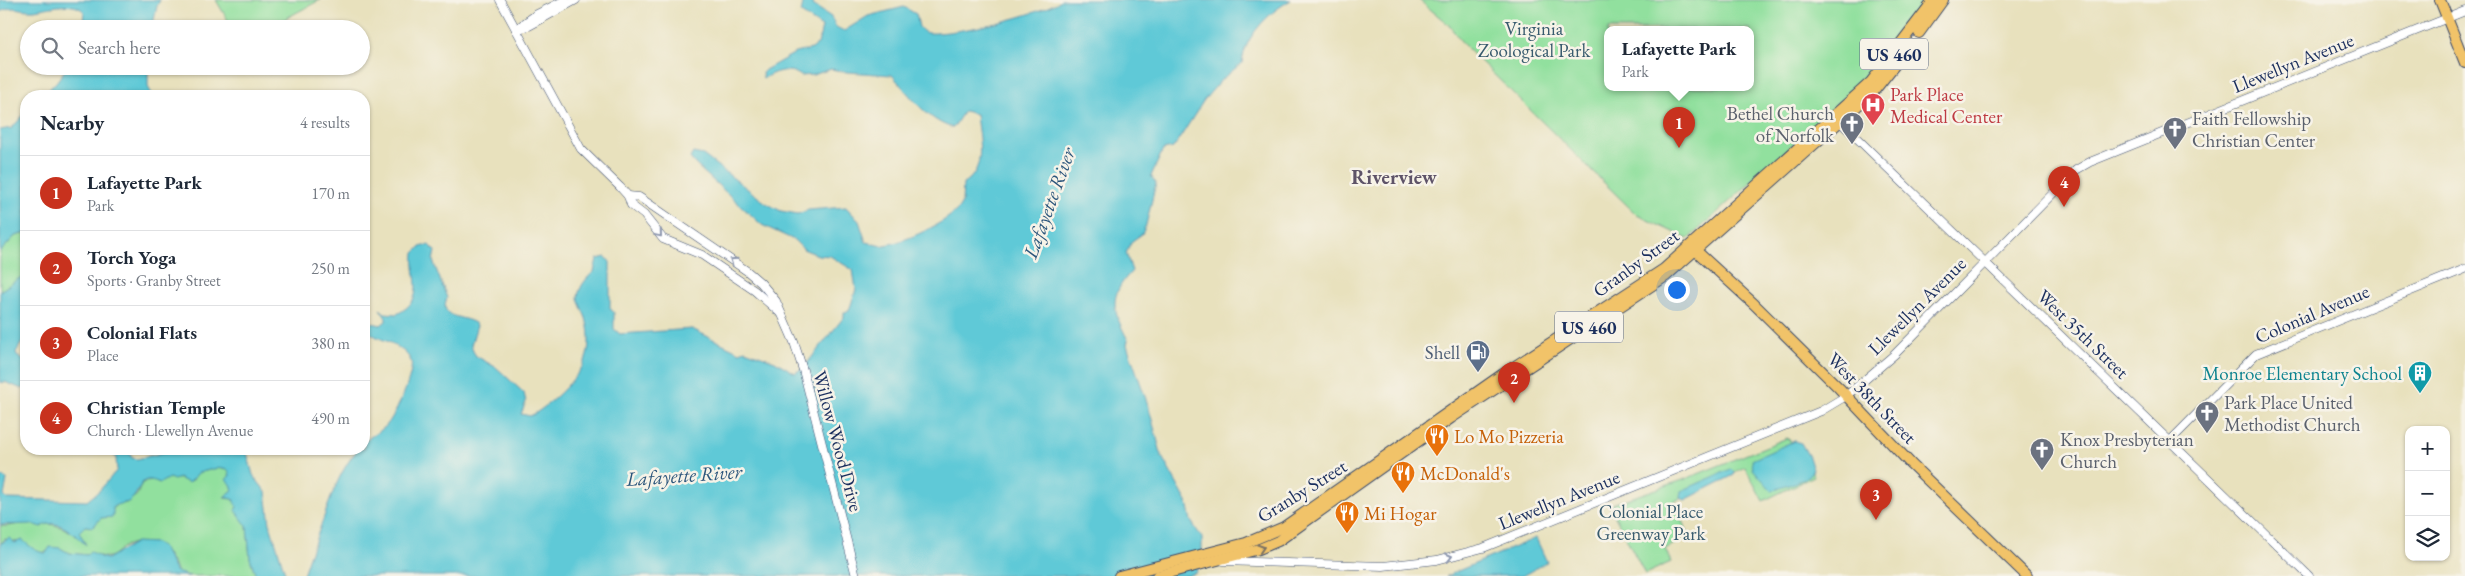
<!DOCTYPE html>
<meta charset="utf-8">
<style>
:root{--surface:#fff;--page:#f2f2f3;--text:#1f2937;--muted:#747a83;--line:#e0e1e3;--accent:#c8321e}
body{margin:0;font-family:"EB Garamond",serif;background:var(--page);color:var(--text)}
.controls{position:absolute;right:15px;bottom:15px;display:grid;overflow:hidden;border-radius:10px;box-shadow:0 1px 4px #0004}
.controls button{width:45px;height:45px;display:grid;place-items:center;padding:0;border:0;border-bottom:1px solid var(--line);background:var(--surface);color:var(--text);font:25px sans-serif}
.you{position:absolute;left:1676px;top:289px;width:18px;height:18px;margin:-12px;border:4px solid #fff;border-radius:50%;background:#1a73e8;box-shadow:0 0 0 8px #1a73e833}
.badge{display:grid;place-items:center;width:32px;height:32px;border-radius:50%;background:var(--accent);color:#fff;font-size:16px;font-weight:700}
.pin{position:absolute;translate:-50% -41px;filter:drop-shadow(0 1px 2px #0008)}
.pin::after{content:'';position:absolute;top:26px;width:18px;height:15px;background:inherit;clip-path:polygon(0 0,100% 0,50% 100%)}
.popup{position:absolute;left:1604px;top:26px;width:150px;height:65px;box-sizing:border-box;display:grid;place-content:center;border-radius:10px;background:var(--surface);filter:drop-shadow(0 1px 4px #0005);font-size:16px;white-space:nowrap;color:var(--muted)}
.popup b{font-size:19px;color:var(--text)}
.popup::after{content:'';position:absolute;left:50%;top:100%;margin-left:-10px;border:10px solid transparent;border-top-color:var(--surface)}
.list{margin:0;padding:0;list-style:none}
h2{display:flex;justify-content:space-between;align-items:center;height:65px;margin:0;padding:0 20px;font-size:21px}
h2 small{font-size:16px;font-weight:400;color:var(--muted)}
.list li{display:grid;grid-template-columns:32px 1fr auto;gap:15px;align-items:center;box-sizing:border-box;height:75px;padding:0 20px;border-top:1px solid var(--line)}
.list b{display:block;font-size:19px;white-space:nowrap}
.list p{margin:0;font-size:16px;white-space:nowrap;color:var(--muted)}
.list em{font-size:16px;font-style:normal;color:var(--muted)}
.icon{flex:none;width:28px;height:28px;fill:none;stroke:currentColor;stroke-width:2;stroke-linecap:round;stroke-linejoin:round}
.map{position:relative;flex:none;width:2465px;height:576px;overflow:hidden}
.search{position:absolute;background:var(--surface);box-shadow:0 1px 4px #0004;left:20px;top:20px;width:350px;height:55px;display:flex;align-items:center;gap:12px;box-sizing:border-box;padding:0 18px;border-radius:28px;color:var(--muted);font-size:19px}
.panel{position:absolute;background:var(--surface);box-shadow:0 1px 4px #0004;left:20px;top:90px;width:350px;height:365px;border-radius:20px}
.map>svg:first-child{display:block}
.green{fill:#91e09e;stroke:#56887e;fill-rule:evenodd}
.water{fill:#5ec9d7;stroke:#3c7c9a}
.lines{fill:none;stroke-linecap:round;stroke-linejoin:round}
.minor-casing{stroke:#3a4a6c;stroke-width:9}
.major-casing{stroke:#3a4a6c;stroke-width:12}
.minor{stroke:#fff;stroke-width:8}
.major{stroke:#f1c369;stroke-width:10}
.oneway{stroke:#8d97ae}
.oneway2{stroke:#7b7263}
.labels{text-anchor:middle;dominant-baseline:central;stroke-width:5;stroke-linejoin:round;paint-order:stroke}
.shield{fill:#f7f3e8;stroke:#5d6a87;stroke-width:1}
.shield-label{font-size:18px;font-weight:bold;fill:#1b2f5e}
.park-label{font-size:19px;fill:#385b6e;stroke:#f7f3e8}
.street-label{font-size:19px;fill:#1b2f5e;stroke:#f7f3e8}
.health-label{font-size:19px;fill:#be3a42;stroke:#f7f3e8;text-anchor:start}
.worship-label{font-size:19px;fill:#5b616d;stroke:#f7f3e8;text-anchor:start}
.service-label{font-size:19px;fill:#4e5e75;stroke:#f7f3e8;text-anchor:end}
.culture-label{font-size:19px;fill:#0d838f;stroke:#f7f3e8;text-anchor:end}
.food-label{font-size:19px;fill:#c56008;stroke:#f7f3e8;text-anchor:start}
.neighbourhood-label{font-size:20px;font-weight:bold;fill:#5e5368;stroke:#f7f3e8}
.water-label{font-size:20px;font-style:italic;fill:#2c567c;stroke:#f7f3e8}
</style>
<div class="map">
<svg width="2465" height="576" viewBox="0 0 2465 576">
<rect width="100%" height="100%" fill="#f7f3e8"/>
<filter id="ink" filterUnits="userSpaceOnUse"><feTurbulence type="fractalNoise" baseFrequency=".02" numOctaves="2"/><feDisplacementMap in="SourceGraphic" scale="10" xChannelSelector="R" yChannelSelector="G"/><feConvolveMatrix kernelMatrix="1 2 1 2 8 2 1 2 1" color-interpolation-filters="sRGB"/></filter>
<filter id="wash" filterUnits="userSpaceOnUse"><feTurbulence type="fractalNoise" baseFrequency=".0096" numOctaves="4" result="noise"/><feDisplacementMap in="SourceGraphic" scale="20" xChannelSelector="R" yChannelSelector="G"/><feGaussianBlur stdDeviation="1.12" result="paint"/><feColorMatrix in="noise" values="0 0 0 0 0 0 0 0 0 0 0 0 0 0 0 0 0 1.4 0 .05"/><feComposite in="paint" operator="in"/></filter>
<g filter="url(#wash)">
<rect width="100%" height="100%" fill="#e8e1bd"/>
<g class="green">
<path d="M216,0H320L266,29H233Z"/>
<path d="M1419,0H1927L1863,81L1688,239L1637,215L1464,45L1448,24ZM1608,29H1750V87H1608Z"/>
<path d="M26,233V274L0,291V252L15,236Z"/>
<path d="M1787,438L1802,451L1814,476L1763,501L1745,467L1673,502L1689,536L1665,549L1671,562L1645,574L1609,505L1683,480Z"/>
<path d="M217,468L228,470L233,490L224,498L233,499L247,526L250,558L256,576H189L178,573L168,555L156,543C150,543 142,542 136,543C113,545 117,568 90,551L87,555L69,553L60,548L41,553L29,548L26,544L5,539L0,544V526C7,527 13,525 20,524C47,522 64,523 85,543L79,532L85,526H93L101,518L109,516L116,504L126,503L137,495L142,483L154,479L158,483L169,478L193,480L197,473Z"/>
</g>
<g class="water">
<path d="M0,0H160L157,6L152,29H82L84,12C75,0 49,8 34,10C20,11 13,4 0,12Z"/>
<path d="M804,0H814L813,5L831,17L836,27L844,31L868,16L904,7L916,14L919,27C922,30 924,33 929,33C954,35 1041,15 1061,0H1291C1269,12 1244,37 1242,63L1222,79L1204,100L1176,144L1173,148L1163,150L1151,176L1156,183L1146,225L1142,234L1132,241L1126,253L1132,271C1107,297 1113,311 1128,340L1127,345L1148,405L1162,457L1187,502L1191,521L1202,538V558L1196,573L1186,576H303C306,562 312,550 317,536C329,505 336,475 358,449H364V442C370,436 378,433 385,427C395,417 415,373 411,361C408,353 398,347 391,343C383,339 369,336 367,327L372,323L381,325L386,321V318L380,309L385,313L397,314C428,298 411,278 414,253L420,247L429,245L435,251L433,261L447,298C437,321 469,315 477,325L471,345L473,351L476,356L497,368L524,393L526,402L521,414L530,416C545,410 580,376 585,361C590,350 590,334 587,322C586,315 578,303 578,297C579,287 587,277 594,272L597,259L606,257L610,262V308L614,313V329L620,334L692,329L740,352L745,350L775,361L795,373L804,367L844,317V312L849,311L856,289L853,270L830,256L818,255L803,249L794,240L762,225L696,165L690,158L693,153L703,155L766,203L781,211L798,214L808,210L846,207L859,221L866,242C872,243 879,247 885,245C905,242 946,223 959,208L962,203L963,184C988,169 978,137 976,114L964,111L953,128C926,120 910,95 892,75L847,72L831,69L813,75L801,76C789,67 774,71 763,79L762,73L765,70L795,53L812,49L818,44L822,27L801,13Z"/>
<path d="M68,66H148V87L153,96H43L57,81Z"/>
<path d="M26,112V233L15,236L0,252V130L12,128Z"/>
<path d="M26,274V336L16,352L17,356L26,362V386L22,389L5,382L0,383V291Z"/>
<path d="M1794,441L1801,443L1809,457L1813,470L1805,479L1772,491L1753,469L1752,460Z"/>
<path d="M109,449H128L132,458L137,459L177,449H246L253,475L266,492L270,524L286,576H256L250,558L247,526L235,510L237,507L233,499L224,497L233,490L231,484L226,480L230,475L228,470L217,468L198,473L189,483L179,478L174,480L169,478L160,483C136,472 143,493 128,502C123,504 118,503 113,507V517L101,518L93,527L85,526L79,532L86,545C75,535 57,516 41,527L32,524L0,525V476L7,479L4,496L7,499L87,501L99,491L117,470L116,458Z"/>
<path d="M1731,469L1735,472L1734,475L1685,500L1680,498L1681,491Z"/>
<path d="M9,538L15,543L22,540C30,545 34,552 46,553L50,547L60,548L69,553L87,555L90,551L100,557L107,559L136,542L156,543L162,546L176,572L189,576H0V544Z"/>
<path d="M1536,538L1547,562L1522,576H1446Z"/>
</g>
</g>
<g filter="url(#ink)">
<g class="lines">
<defs>
<g id="minor">
<path d="M500,0L581,149L620,187L628,196L631,205L644,215L663,239L702,255L755,291L779,312"/>
<path d="M519,27L537,14L565,0"/>
<path d="M516,30L529,26L576,0"/>
<path d="M1836,118L2309,576"/>
<path d="M628,196L639,197L747,271L761,283L776,301L794,342L803,370L856,576"/>
<path d="M2170,441L2256,354L2465,269"/>
<path d="M1223,561L1383,566L1437,560L1483,548L1821,411L1846,396L1895,354L2076,170L2090,162L2465,11"/>
</g>
<g id="major">
<path d="M2440,0L2465,63"/>
<path d="M1919,33L1943,0"/>
<path d="M1693,248L1754,304L1839,388L1911,464L2027,576"/>
<path d="M1119,576L1246,543L1284,527L1503,374L1664,269L1871,82L1934,0"/>
<path d="M1157,576L1259,549L1278,541L1451,418L1666,276L1874,91L1897,62"/>
</g>
</defs>
<use href="#minor" class="minor-casing"/>
<use href="#major" class="major-casing"/>
<use href="#minor" class="minor"/>
<use href="#major" class="major"/>
</g>
<defs><path id="oneway-chevron" d="M-2-3.5L2.5 0L-2 3.5" fill="none" stroke-width="1.6" stroke-linecap="round" stroke-linejoin="round" transform="scale(1.25)"/></defs>
<g class="oneway">
<use href="#oneway-chevron" transform="translate(659 234) rotate(50)"/>
<use href="#oneway-chevron" transform="translate(733 261) rotate(-146)"/>
<use href="#oneway-chevron" transform="translate(1449 557) rotate(-14)"/>
</g>
<use class="oneway2" href="#oneway-chevron" transform="translate(1261 548) rotate(-18)"/>
</g>
<defs>
<symbol id="hospital-pin" viewBox="-11 -11 22 30"><path d="M0 17L-7.5 6A9.5 9.5 0 1 1 7.5 6Z" fill="#e0444e" stroke="#f7f3e8"/><path d="M-5-5h3v3.5h4V-5h3V5h-3V1.5h-4V5h-3Z" fill="#fff"/></symbol>
<symbol id="church-pin" viewBox="-11 -11 22 30"><path d="M0 17L-7.5 6A9.5 9.5 0 1 1 7.5 6Z" fill="#6b7280" stroke="#f7f3e8"/><path d="M-1.2-6h2.4v3.5h3.3v2.4h-3.3V6h-2.4V-.1h-3.3v-2.4h3.3Z" fill="#fff"/></symbol>
<symbol id="fuel-pin" viewBox="-11 -11 22 30"><path d="M0 17L-7.5 6A9.5 9.5 0 1 1 7.5 6Z" fill="#5c6f8a" stroke="#f7f3e8"/><path d="M-5.5-6h7V0h2V4h1.3V-2.5L3-4.5l.8-.8L6-3V5H2.5V1h-1V6h-7ZM-4.2-4.7v3.2H.2V-4.7Z" fill="#fff"/></symbol>
<symbol id="building-pin" viewBox="-11 -11 22 30"><path d="M0 17L-7.5 6A9.5 9.5 0 1 1 7.5 6Z" fill="#0f9aa8" stroke="#f7f3e8"/><path d="M-4-6H4V6H1V3H-1V6H-4ZM-2.5-4.3h1.7v1.8h-1.7ZM.8-4.3h1.7v1.8H.8ZM-2.5-1h1.7V.8h-1.7ZM.8-1h1.7V.8H.8Z" fill="#fff"/></symbol>
<symbol id="restaurant-pin" viewBox="-11 -11 22 30"><path d="M0 17L-7.5 6A9.5 9.5 0 1 1 7.5 6Z" fill="#e8710a" stroke="#f7f3e8"/><path d="M-5-6h1v4h1v-4h1v4h1v-4h1v5L-1.5 .5V6h-2V.5L-5-1ZM5-6V6H3V1.5H1.5Q1.5-4 5-6Z" fill="#fff"/></symbol>
</defs>
<g fill-rule="evenodd">
<use href="#hospital-pin" x="1859" y="91" width="28" height="38"/>
<use href="#church-pin" x="1838" y="110" width="28" height="38"/>
<use href="#church-pin" x="2161" y="115" width="28" height="38"/>
<use href="#fuel-pin" x="1464" y="338" width="28" height="38"/>
<use href="#building-pin" x="2406" y="359" width="28" height="38"/>
<use href="#church-pin" x="2193" y="399" width="28" height="38"/>
<use href="#restaurant-pin" x="1423" y="422" width="28" height="38"/>
<use href="#church-pin" x="2028" y="436" width="28" height="38"/>
<use href="#restaurant-pin" x="1389" y="459" width="28" height="38"/>
<use href="#restaurant-pin" x="1333" y="499" width="28" height="38"/>
</g>
<g class="labels">
<g class="shield">
<rect x="1860" y="38.5" width="68" height="31" rx="4"/>
<rect x="1555" y="311.5" width="68" height="31" rx="4"/>
</g>
<g class="shield-label">
<text x="1894" y="54">US 460</text>
<text x="1589" y="327">US 460</text>
</g>
<g class="park-label">
<text x="1534" y="28">Virginia<tspan x="1534" dy="22">Zoological Park</tspan></text>
<text x="1651" y="511">Colonial Place<tspan x="1651" dy="22">Greenway Park</tspan></text>
</g>
<g class="street-label">
<text transform="translate(2293 63) rotate(-22)">Llewellyn Avenue</text>
<text transform="translate(1636 263) rotate(-36)">Granby Street</text>
<text transform="translate(1917 306) rotate(-45)">Llewellyn Avenue</text>
<text transform="translate(2312 314) rotate(-23)">Colonial Avenue</text>
<text transform="translate(2083 334) rotate(44)">West 35th Street</text>
<text transform="translate(1872 398) rotate(46)">West 38th Street</text>
<text transform="translate(838 441) rotate(75)">Willow Wood Drive</text>
<text transform="translate(1302 491) rotate(-32)">Granby Street</text>
<text transform="translate(1559 500) rotate(-22)">Llewellyn Avenue</text>
</g>
<g class="health-label">
<text x="1890" y="94">Park Place<tspan x="1890" dy="22">Medical Center</tspan></text>
</g>
<g class="worship-label">
<text x="1834" y="113" text-anchor="end">Bethel Church<tspan x="1834" dy="22">of Norfolk</tspan></text>
<text x="2192" y="118">Faith Fellowship<tspan x="2192" dy="22">Christian Center</tspan></text>
<text x="2224" y="402">Park Place United<tspan x="2224" dy="22">Methodist Church</tspan></text>
<text x="2060" y="439">Knox Presbyterian<tspan x="2060" dy="22">Church</tspan></text>
</g>
<g class="service-label">
<text x="1460" y="352">Shell</text>
</g>
<g class="culture-label">
<text x="2402" y="373">Monroe Elementary School</text>
</g>
<g class="food-label">
<text x="1454" y="436">Lo Mo Pizzeria</text>
<text x="1420" y="473">McDonald's</text>
<text x="1364" y="513">Mi Hogar</text>
</g>
<g class="neighbourhood-label">
<text x="1394" y="177">Riverview</text>
</g>
<g class="water-label">
<text transform="translate(1049 203) rotate(-70)">Lafayette River</text>
<text transform="translate(684 475) rotate(-4)">Lafayette River</text>
</g>
</g>
</svg>
<div class="controls">
<button>+</button>
<button>−</button>
<button><svg class="icon" aria-label="layers" viewBox="0 0 24 24"><path d="M12 4l9 5-9 5-9-5zM3 14l9 5 9-5"/></svg></button>
</div>
<div class="you"></div>
<div class="pin badge" style="left:1679px;top:148px">1</div>
<div class="popup"><b>Lafayette Park</b>Park</div>
<div class="pin badge" style="left:1514px;top:403px">2</div>
<div class="pin badge" style="left:1876px;top:520px">3</div>
<div class="pin badge" style="left:2064px;top:207px">4</div>
<div class="search"><svg class="icon" aria-label="search" viewBox="0 0 24 24"><circle cx="10" cy="10" r="6"/><path d="M15 15l6 6"/></svg>Search here</div>
<section class="panel">
<h2>Nearby<small>4 results</small></h2>
<ul class="list">
<li><span class="badge">1</span><div><b>Lafayette Park</b><p>Park</p></div><em>170 m</em></li>
<li><span class="badge">2</span><div><b>Torch Yoga</b><p>Sports · Granby Street</p></div><em>250 m</em></li>
<li><span class="badge">3</span><div><b>Colonial Flats</b><p>Place</p></div><em>380 m</em></li>
<li><span class="badge">4</span><div><b>Christian Temple</b><p>Church · Llewellyn Avenue</p></div><em>490 m</em></li>
</ul>
</section>
</div>
